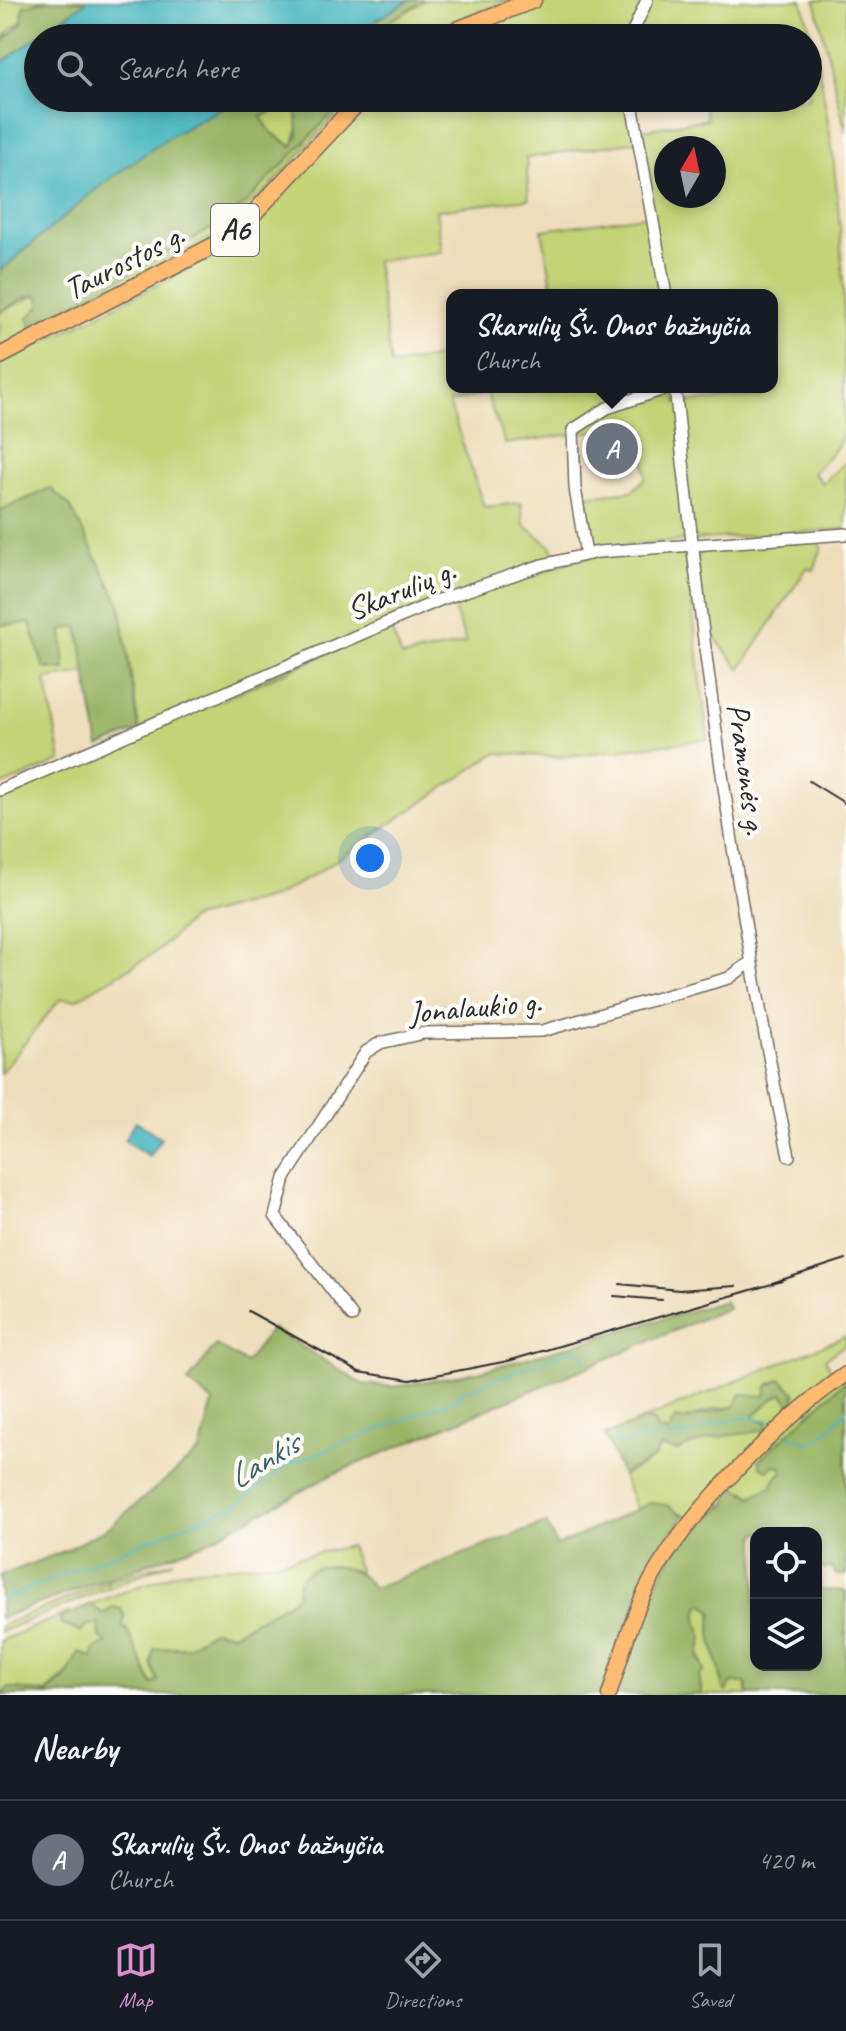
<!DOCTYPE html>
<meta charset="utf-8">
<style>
:root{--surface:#171b24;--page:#242831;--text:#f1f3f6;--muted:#9ea1a6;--line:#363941;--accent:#d690ce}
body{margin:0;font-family:Caveat,sans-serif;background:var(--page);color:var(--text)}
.controls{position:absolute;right:24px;bottom:24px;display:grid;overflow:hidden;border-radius:16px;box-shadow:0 4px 12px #0003}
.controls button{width:72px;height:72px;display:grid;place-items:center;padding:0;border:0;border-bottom:2px solid var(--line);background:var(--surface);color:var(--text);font:40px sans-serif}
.compass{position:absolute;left:654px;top:136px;width:72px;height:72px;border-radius:50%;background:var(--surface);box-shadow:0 4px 12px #0003;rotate:9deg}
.you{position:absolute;left:370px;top:858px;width:28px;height:28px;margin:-20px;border:6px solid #fff;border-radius:50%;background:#1a73e8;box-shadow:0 0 0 12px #1a73e833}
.badge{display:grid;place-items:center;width:52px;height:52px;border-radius:50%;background:var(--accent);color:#fff;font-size:26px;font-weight:700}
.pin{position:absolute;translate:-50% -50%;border:4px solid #fff;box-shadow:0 2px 8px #0006}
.popup{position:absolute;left:446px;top:289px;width:332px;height:104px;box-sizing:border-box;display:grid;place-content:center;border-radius:16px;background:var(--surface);filter:drop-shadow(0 2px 6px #0005);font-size:26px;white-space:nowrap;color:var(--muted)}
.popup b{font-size:30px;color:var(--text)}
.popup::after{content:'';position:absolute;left:50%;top:100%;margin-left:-16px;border:16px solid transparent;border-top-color:var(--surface)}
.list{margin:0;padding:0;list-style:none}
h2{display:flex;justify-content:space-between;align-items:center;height:104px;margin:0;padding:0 32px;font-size:34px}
h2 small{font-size:26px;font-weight:400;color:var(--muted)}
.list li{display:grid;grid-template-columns:52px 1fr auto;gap:24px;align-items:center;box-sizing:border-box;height:120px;padding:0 32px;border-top:2px solid var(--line)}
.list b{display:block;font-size:30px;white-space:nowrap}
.list p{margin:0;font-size:26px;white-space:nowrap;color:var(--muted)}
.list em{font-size:26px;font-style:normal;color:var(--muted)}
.icon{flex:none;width:44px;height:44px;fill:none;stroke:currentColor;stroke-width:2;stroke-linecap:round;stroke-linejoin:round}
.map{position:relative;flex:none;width:846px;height:1695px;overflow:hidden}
.search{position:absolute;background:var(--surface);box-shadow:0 4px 12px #0003;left:24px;right:24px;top:24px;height:88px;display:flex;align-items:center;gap:20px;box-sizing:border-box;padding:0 28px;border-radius:44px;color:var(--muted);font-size:30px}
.sheet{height:224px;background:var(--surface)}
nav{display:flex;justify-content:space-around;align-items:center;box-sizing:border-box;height:112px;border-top:2px solid var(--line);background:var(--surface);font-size:22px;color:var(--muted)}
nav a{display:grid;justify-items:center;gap:4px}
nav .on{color:var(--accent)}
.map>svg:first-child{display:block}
.green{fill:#c3d376;stroke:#777f50;stroke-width:2;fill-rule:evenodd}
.forest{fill:#9ab567;stroke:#627049;stroke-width:2;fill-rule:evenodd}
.water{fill:#48b7c0;stroke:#3a7176;stroke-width:2}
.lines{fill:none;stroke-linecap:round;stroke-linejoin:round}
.stream{stroke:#48b7c0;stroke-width:2}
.minor-casing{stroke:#6f695d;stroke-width:14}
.major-casing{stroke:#6f695d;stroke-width:17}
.highway-casing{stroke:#6f695d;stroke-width:19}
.minor{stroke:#fff;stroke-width:11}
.major{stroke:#ffbb71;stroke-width:14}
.highway{stroke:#ffbb71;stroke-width:16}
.rail{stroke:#2b2b2b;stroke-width:2}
.labels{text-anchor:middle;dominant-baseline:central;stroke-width:8;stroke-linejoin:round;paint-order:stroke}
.shield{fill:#fdfcf7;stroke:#6a6a68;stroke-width:2}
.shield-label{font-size:30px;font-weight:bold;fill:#2b2b2b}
.street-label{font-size:32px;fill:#2b2b2b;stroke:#fdfcf7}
.water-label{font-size:34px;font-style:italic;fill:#376367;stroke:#fdfcf7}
</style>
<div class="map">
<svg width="846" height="1695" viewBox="0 0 846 1695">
<rect width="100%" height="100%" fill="#fdfcf7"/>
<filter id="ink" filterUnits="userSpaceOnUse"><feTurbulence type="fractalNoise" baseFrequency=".0125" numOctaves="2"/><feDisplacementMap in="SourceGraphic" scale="16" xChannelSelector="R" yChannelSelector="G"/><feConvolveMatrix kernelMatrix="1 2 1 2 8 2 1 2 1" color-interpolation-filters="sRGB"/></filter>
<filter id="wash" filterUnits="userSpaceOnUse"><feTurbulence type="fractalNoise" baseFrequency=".006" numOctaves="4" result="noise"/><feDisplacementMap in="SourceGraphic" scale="32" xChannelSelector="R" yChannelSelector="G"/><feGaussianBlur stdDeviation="1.8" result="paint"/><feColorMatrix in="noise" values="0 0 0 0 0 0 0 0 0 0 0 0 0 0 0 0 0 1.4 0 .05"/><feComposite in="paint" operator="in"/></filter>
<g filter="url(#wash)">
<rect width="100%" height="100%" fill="#eeddba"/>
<g class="green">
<path d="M0,0H50L10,30L0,44Z"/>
<path d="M425,0H511L466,16L423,38H391L390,21Z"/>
<path d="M552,0H802C842,141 846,285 844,431L838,446L813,473L822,483L846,462V529L595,547L586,496L632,491L646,478L641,424L505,444L486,393L449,403L484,507L521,503L524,525L552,547L556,558L139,730L120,604L0,511V364L195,266L223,248L372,98H631L637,131L707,119L703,98H808V38H451ZM638,141L651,215L542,230L553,289L519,295H772V387H763V397L677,403L675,387H452V316L445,356L391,365L376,261L442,252L436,210L529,199L526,158ZM666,148H714V196H666Z"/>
<path d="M815,0H846V133Z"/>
<path d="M298,98H318L297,110L299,125L293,147L271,132L260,117Z"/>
<path d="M347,98H352L267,190L213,237L0,348V312L38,294L41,305L31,327L224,222Z"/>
<path d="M816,541L822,547L814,570L807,568L740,669L702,622L697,560L702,549Z"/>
<path d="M682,551L687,565L708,739L559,757L496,753L317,873L273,897L191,919L158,951L77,999H60L0,1074V795L390,627L402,657L466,643L451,601L586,557Z"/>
<path d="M30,623L44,668L64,670L62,630L79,626L87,673L46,679L61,761L0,786V625Z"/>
<path d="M846,1336V1344L825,1359L832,1372L846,1363V1380L774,1465L782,1466L784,1472L775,1478L773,1486L752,1497L745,1491L700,1521C676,1514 662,1496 637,1510L622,1475L653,1459L660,1447L684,1448C693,1438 705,1438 717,1436C736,1434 756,1413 768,1401C774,1395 782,1395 788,1388L777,1384L767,1389L765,1396H750L734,1407L713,1409L671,1426L668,1432L657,1429L654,1422L642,1420Z"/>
<path d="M350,1546L359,1572C335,1564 296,1562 297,1596C277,1613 255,1617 233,1634L213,1630L187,1647H167L158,1682L152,1684L127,1630L122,1626L125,1616L103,1614L91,1604L181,1571L275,1562Z"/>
<path d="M174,1561L0,1632V1626L123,1576Z"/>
<path d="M703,1602L713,1612C706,1640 721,1661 723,1689L731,1683L746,1682L748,1695H702L699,1676L703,1663L698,1649L702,1645L697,1620L699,1606Z"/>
<path d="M70,1612L60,1619L99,1624L106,1643L93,1658L75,1666L46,1693L8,1688L0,1695V1641Z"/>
</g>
<g class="forest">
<path d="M50,0H88L0,64V44L22,23L23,6Z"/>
<path d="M410,0H425L390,21L391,38H347Z"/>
<path d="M239,98H298L261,117L271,132L292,147L298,135L297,110L318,98H347L250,199L224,222L31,327L28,318L41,305L38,295L23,298L0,312V271L100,186L166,139Z"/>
<path d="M50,488L70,506L120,604L139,730L99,747L78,626L62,630L65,670L44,668L30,623L0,625V511Z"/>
<path d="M725,1301L728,1308L333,1474L204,1543L0,1618V1576L67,1550L109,1527L200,1451L213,1402L188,1382L216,1345L246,1363L272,1328L362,1384L395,1387L478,1372Z"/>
<path d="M781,1379L795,1392V1401L790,1404L783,1394C769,1399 763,1408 753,1417L767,1422V1430C731,1436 709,1435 678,1451L660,1447L653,1459L622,1475L605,1435L642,1420L654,1422L657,1429L668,1432L675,1419C694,1422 713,1409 734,1407L741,1394L765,1396L767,1386Z"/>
<path d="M846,1380V1575H836L831,1567L817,1571L820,1590L846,1591V1695H748L746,1683H732L726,1691L723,1689C721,1661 706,1640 713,1612L703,1603L699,1606L697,1620L703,1638L698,1657L705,1671L699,1676L702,1695H613C638,1627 659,1540 728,1504L729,1495L736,1487L752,1497L772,1486L775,1478L783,1472L782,1467L774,1465L768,1470L761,1467L759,1460ZM756,1533H816V1665H756Z"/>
<path d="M650,1503L667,1505L684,1516C647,1572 621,1631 602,1695H2L8,1688L47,1693L66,1678L79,1652L93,1658L94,1650L106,1643L100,1636L99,1624L87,1625L80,1632L61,1624L60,1619L91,1604L103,1614L113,1607L121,1609L125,1616L122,1626L127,1630L152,1684L158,1681L151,1663L154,1649L187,1647L213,1630L233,1634C255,1617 277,1613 297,1596C295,1555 356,1560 373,1588L546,1523L557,1546Z"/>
</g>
<g class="water">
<path d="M88,0H410L347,38H38V98H239L166,139L100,186L0,271V64Z"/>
<path d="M136,1121L161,1138L149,1156L124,1140Z"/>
</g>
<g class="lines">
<g class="stream">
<path d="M789,1435L809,1443L823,1435L846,1411"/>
<path d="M615,1437L617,1444H622C642,1434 661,1439 683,1435C721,1427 727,1409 774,1422"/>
<path d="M0,1600L238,1504L286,1466L438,1406L457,1400V1395L465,1391L574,1349L581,1351L587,1363"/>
</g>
</g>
</g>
<g filter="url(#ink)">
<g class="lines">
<defs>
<g id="minor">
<path d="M630,38L647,0"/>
<path d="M631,98L666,295"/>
<path d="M675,387C702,645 735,902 789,1156"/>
<path d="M586,554L575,488L573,430L607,408L670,387"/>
<path d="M0,790L442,599L542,565L598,552L846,534"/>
<path d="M352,1316L275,1216L285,1178L366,1052L380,1043L424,1033L542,1031L729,978L751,962"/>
</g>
<path id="major" d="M609,1695C621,1659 630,1620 648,1586C683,1517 782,1418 846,1374"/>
<g id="highway">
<path d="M437,38L533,0"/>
<path d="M0,356L213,246L255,212L362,98"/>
</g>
</defs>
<use href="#minor" class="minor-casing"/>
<use href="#major" class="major-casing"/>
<use href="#highway" class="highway-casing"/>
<use href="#minor" class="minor"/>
<use href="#major" class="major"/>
<use href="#highway" class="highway"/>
<g class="rail">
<path d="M809,781L846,804"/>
<path d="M772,1283L846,1259"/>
<path d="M620,1284L679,1290L736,1286"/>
<path d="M614,1296L662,1300"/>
<path d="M248,1311L359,1372L410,1380L508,1361L782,1281"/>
</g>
</g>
</g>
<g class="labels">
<rect class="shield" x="211" y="204" width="48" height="52" rx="6"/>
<g class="shield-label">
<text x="235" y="230">A6</text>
</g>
<g class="street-label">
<text transform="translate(124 262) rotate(-27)">Taurostos g.</text>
<text transform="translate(401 590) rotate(-22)">Skarulių g.</text>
<text transform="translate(747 769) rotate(82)">Pramonės g.</text>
<text transform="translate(475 1007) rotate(-5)">Jonalaukio g.</text>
</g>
<g class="water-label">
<text transform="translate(263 1460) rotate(-31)">Lankis</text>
</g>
</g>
</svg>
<div class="controls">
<button><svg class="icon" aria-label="locate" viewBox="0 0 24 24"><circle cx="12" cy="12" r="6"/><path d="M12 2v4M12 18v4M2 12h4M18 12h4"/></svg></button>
<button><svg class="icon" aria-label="layers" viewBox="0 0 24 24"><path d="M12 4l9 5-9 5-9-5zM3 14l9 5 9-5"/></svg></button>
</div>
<svg class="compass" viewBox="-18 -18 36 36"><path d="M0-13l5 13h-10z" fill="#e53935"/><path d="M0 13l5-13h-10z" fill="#9ea1a6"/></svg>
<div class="you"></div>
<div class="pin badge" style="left:612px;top:449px;background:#6b7280">A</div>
<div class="popup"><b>Skarulių Šv. Onos bažnyčia</b>Church</div>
<div class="search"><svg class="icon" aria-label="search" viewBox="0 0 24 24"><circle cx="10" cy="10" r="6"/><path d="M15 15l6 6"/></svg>Search here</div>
</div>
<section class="sheet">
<h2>Nearby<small></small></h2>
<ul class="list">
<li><span class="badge" style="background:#6b7280">A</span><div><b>Skarulių Šv. Onos bažnyčia</b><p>Church</p></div><em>420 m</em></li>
</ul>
</section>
<nav>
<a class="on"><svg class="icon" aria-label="map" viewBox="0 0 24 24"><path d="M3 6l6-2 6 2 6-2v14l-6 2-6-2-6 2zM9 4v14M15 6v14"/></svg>Map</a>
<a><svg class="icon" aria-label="directions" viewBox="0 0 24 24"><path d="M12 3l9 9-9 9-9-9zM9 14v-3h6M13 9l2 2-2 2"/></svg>Directions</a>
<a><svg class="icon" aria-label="saved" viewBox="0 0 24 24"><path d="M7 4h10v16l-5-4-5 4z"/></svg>Saved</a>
</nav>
